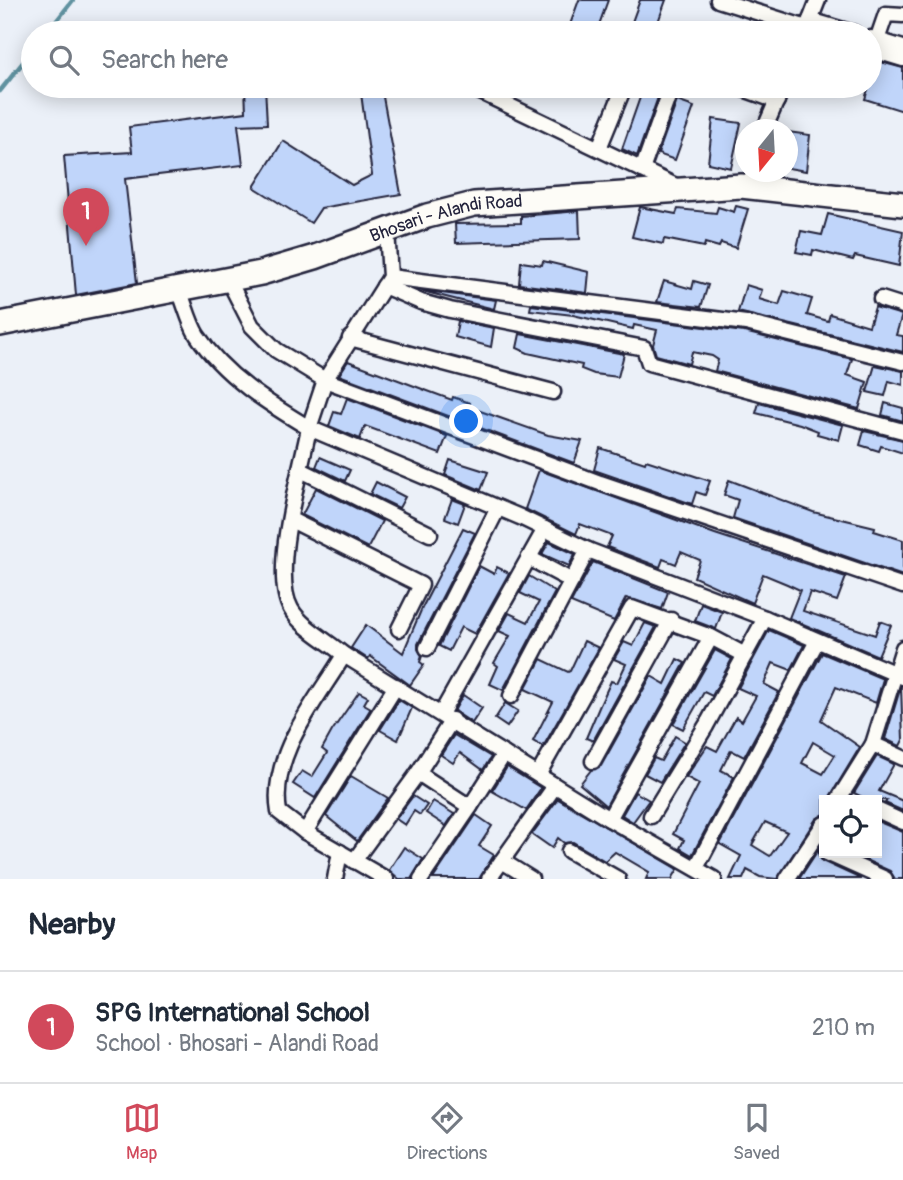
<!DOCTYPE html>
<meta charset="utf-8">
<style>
:root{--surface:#fff;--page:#f2f2f3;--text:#1f2937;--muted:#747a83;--line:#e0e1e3;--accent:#d1495b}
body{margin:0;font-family:Pangolin,sans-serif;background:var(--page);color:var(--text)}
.controls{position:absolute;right:21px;bottom:21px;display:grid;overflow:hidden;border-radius:0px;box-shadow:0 4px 18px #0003}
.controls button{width:63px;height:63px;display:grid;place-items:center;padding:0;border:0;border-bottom:2px solid var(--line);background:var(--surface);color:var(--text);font:35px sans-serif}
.compass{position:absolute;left:735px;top:119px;width:63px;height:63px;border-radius:50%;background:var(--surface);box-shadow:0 4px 18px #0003;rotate:198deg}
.you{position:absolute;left:467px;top:422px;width:24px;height:24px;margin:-18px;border:5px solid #fff;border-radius:50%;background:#1a73e8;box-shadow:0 0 0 10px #1a73e833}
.badge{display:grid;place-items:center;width:46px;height:46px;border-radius:50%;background:var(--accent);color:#fff;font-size:23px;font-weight:700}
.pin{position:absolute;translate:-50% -58px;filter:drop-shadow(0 2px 4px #0008)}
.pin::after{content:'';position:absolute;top:37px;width:24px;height:21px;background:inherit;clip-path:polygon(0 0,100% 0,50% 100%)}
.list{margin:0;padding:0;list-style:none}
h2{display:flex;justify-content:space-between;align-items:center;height:91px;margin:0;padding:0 28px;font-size:30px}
h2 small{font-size:23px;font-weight:400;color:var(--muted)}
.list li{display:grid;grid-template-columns:46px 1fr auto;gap:21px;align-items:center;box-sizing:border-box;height:112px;padding:0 28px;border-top:2px solid var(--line)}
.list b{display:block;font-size:26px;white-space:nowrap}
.list p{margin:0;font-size:23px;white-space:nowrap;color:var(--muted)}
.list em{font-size:23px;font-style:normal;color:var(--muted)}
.icon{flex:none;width:38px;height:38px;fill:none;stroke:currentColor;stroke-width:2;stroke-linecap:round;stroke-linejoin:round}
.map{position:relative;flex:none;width:903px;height:879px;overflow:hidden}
.search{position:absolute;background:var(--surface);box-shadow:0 4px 18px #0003;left:21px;right:21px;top:21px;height:77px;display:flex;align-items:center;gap:18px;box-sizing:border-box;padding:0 24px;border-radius:38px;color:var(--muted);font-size:26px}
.sheet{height:203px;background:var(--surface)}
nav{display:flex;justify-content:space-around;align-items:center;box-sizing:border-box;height:98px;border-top:2px solid var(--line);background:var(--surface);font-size:19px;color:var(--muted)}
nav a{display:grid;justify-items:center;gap:4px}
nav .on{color:var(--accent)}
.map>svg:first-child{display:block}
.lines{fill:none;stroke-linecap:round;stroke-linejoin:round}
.stream{stroke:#6192a0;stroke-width:4.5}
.building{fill:#c0d5fa;stroke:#22223b;stroke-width:2;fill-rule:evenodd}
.street-casing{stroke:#22223b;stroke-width:19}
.primary-casing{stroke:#22223b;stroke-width:28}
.street{stroke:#fdfcf7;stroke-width:14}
.primary{stroke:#fdfcf7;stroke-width:23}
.labels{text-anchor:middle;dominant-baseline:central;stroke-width:7;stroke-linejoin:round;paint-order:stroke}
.street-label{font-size:18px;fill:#22223b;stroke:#fdfcf7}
</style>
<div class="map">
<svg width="903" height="879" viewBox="0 0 903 879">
<rect width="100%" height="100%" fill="#ebf0f8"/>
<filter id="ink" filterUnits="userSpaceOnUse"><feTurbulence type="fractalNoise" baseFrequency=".0143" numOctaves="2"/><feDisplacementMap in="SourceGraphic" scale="14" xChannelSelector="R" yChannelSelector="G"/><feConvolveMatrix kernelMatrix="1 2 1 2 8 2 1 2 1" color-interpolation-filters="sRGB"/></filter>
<g filter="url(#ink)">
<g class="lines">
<g class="stream">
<path d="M47,33L73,0"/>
<path d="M0,91L33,50"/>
</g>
</g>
<g class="building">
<path d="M579,0H608L596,33H567Z"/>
<path d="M640,0H666L654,33H628Z"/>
<path d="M877,61L903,68V111L865,99Z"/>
<path d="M245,86H265L267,124L238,125L243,165L125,179L137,283L76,295L64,156L132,152L129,127L246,112Z"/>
<path d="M360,86H381L401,194L321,208L311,223L254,187L283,141L352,185L372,175Z"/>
<path d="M644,86H662L637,156L622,149Z"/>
<path d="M677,101L694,107L675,160L658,154Z"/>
<path d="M713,119L741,123L731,168L708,163Z"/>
<path d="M788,132L810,135L806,171L788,168Z"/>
<path d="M736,206L748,209L736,248L721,243L719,247L705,243L704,247L664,239L663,244L632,237L640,207L676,214L678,209L716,213L718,207L734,212Z"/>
<path d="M579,211L580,239L456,243L455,224L521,223V216Z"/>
<path d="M828,214L903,231L899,266L855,256L853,260L813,250L812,255L796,252L801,231L822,235Z"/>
<path d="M543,261L589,272L587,293L519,284L521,262L542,265Z"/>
<path d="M664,281L692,289L694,281L708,285L701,307L657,302Z"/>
<path d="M746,285L762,290L759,299L779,305L784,291L812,299L807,315L828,321L830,314L869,326L875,307L902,315L896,335L903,336V352L738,312Z"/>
<path d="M418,290L496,300L494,309Z"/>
<path d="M531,305L744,332L852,359L847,375L867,382L859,409L715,371L718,360L712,356L692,352L689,364L656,355L653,345L657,330L634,325L633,329L573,315L530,310Z"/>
<path d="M458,321L494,328L491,347L455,337Z"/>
<path d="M520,334L624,354L618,377L594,374L581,369L582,365L528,353L517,348Z"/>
<path d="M348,361L425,390L452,400L453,397L470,403L469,407L548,435L582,441L574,463L339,375Z"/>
<path d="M875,365L903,371V385L889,381L885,396L867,392Z"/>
<path d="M347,398L447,436L440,454L365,426L360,439L329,426L334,412L341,414Z"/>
<path d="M759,403L843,425L839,440L817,434L818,431L800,424L756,413Z"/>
<path d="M885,403L903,408V421L882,415Z"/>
<path d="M864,431L903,440V453L881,446L879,451L860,445Z"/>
<path d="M600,448L645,463L646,460L710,481L705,495L696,492L692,504L594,470Z"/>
<path d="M320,457L350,470L345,481L316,467Z"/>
<path d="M450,460L488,472L481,490L445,475Z"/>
<path d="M539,470L715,534L846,577L837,601L810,592L803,611L875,635L880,621L891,625L878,656L789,618L800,590L787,584L763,574L752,603L694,577L700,560L681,552L676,564L663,559L660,567L607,547L612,536L580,524L576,534L525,509Z"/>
<path d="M729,480L813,512L875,527L874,531L903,540V576L733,518L738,500L724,495Z"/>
<path d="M376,482L405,497L399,508L370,494Z"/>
<path d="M316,488L382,521L368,548L302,515Z"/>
<path d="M452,499L465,504L458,523L445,518Z"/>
<path d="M463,528L475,533L418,644V649L422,656L420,662L424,665L410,685L370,656L368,659L351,648L366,625L403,653L422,608Z"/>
<path d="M549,542L575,554L569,566L542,554Z"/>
<path d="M593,562L668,592L662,609L626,598L614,621L571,603Z"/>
<path d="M479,566L494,574L497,567L509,573L475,634L461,627L449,651L439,646Z"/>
<path d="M529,576L555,592L503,690L490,684L498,666L494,663L510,636L499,631L509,613L528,622L539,602L520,593Z"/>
<path d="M701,604L722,612L716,629L695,621Z"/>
<path d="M645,623L656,627L593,741L586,738L600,705L611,681L617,683L626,664L614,659L624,642L633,646Z"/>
<path d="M769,630L804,645L791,670L773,663L764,684L779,692L744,757L731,750L721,770L734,777L692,855L680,848L684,840L673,834L699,784L686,777L707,746L717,751L736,717L742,721L756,696L738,688Z"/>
<path d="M584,641L599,648L543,747L533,741L553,702L525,689L541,659L568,672L570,671Z"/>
<path d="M715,650L732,659L712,696L704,692L683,729L673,724Z"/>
<path d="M822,653L883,679L876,703L836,687L821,720L860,747L828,800H824V814L816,819L777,879L760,877L747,870L743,879H730L741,856L720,844ZM813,742L835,755L823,774L802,763ZM765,822L787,832L770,856L752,845Z"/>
<path d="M677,659L685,663L606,806L580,784L591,770L601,766L651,676L665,684Z"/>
<path d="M901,686L903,740L900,746L885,739Z"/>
<path d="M359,692L368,697L364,704L371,708L315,798L293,784L302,771L312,777L327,753L322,749L332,731Z"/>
<path d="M463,695L482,708L472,723L454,711Z"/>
<path d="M399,700L412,708L398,740L380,730Z"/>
<path d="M505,703L518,711L507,727L495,719Z"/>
<path d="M454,735L491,757L483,770L460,753L453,763L441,755Z"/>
<path d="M675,736L685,742L660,782L645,774L654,758L661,761Z"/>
<path d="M877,756L894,764L879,791L903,801V811L885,803L887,800H868L854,793Z"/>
<path d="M507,767L541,788L526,810L492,791Z"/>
<path d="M351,776L388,798L357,841L326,816Z"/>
<path d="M635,792L649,800L633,822L622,815Z"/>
<path d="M413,796L427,805L420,815L414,811L405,825L396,819Z"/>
<path d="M558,799L678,869L672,879H646L649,872L615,852L605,861L573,842L564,843L558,838L552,848L532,834Z"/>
<path d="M433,801L454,814L446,826L426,813Z"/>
<path d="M476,815L492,826L479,846L494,855L479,879H433Z"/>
<path d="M877,821L903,832V879H895L890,871L850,853H877Z"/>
<path d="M404,847L423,859L411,879H399L389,870Z"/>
<path d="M818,850L822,861L861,879H799Z"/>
</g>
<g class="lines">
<defs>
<g id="street">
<path d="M718,0L807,28"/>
<path d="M810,20L854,33"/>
<path d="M807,28L818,0"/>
<path d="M871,38L903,48"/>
<path d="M877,40L886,14L903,15"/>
<path d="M870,49L903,59"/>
<path d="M468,86L678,187"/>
<path d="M735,86L777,101"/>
<path d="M764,130L783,86"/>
<path d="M599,148L622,92"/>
<path d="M642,170L672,86"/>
<path d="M387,230L390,277L325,380L309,428L520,517L588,550L765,618L903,677"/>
<path d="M390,277L746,323L903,362"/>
<path d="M229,281L252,326L276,350L325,380L600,483L903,586"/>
<path d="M384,286L421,302L450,310L644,348L649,363L903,431"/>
<path d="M179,290C185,304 189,322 197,335C224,376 269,404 309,428C301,470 270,572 291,609C301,627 328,641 344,655C317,700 269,755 279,812L305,832L386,879"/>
<path d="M881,299L903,306"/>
<path d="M350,338L553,392"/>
<path d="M301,470L430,534"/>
<path d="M291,520L421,585L399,629"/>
<path d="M529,558L572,581"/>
<path d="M711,637L745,655"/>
<path d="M427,648L498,508"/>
<path d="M344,655L609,819L714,879"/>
<path d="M511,696L588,550"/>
<path d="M441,714L545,529"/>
<path d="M873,744L903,758"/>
<path d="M593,761L671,620"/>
<path d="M418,773L452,720"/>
<path d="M538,775L632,608L711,637L609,819"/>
<path d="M838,800L873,744L903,648"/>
<path d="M470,807L504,754"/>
<path d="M877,810L903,822"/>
<path d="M651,816L706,726L765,618"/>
<path d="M305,832L396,686"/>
<path d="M569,851L618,879"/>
<path d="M827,853L885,879"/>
<path d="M354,861L418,773L470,807L421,879"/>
<path d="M502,861L531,879"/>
<path d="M696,868L817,641"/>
<path d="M335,879L340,852"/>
<path d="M489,879L555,786"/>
<path d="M787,879L824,824"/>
</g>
<g id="primary">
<path id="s1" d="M0,324L261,273L315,257L427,216L474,204L741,186L903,204"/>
</g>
</defs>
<use href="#street" class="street-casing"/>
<use href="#primary" class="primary-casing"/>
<use href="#street" class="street"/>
<use href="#primary" class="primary"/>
</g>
</g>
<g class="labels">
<g class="street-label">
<text stroke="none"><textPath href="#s1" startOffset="460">Bhosari - Alandi Road</textPath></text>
</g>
</g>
</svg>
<div class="controls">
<button><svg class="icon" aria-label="locate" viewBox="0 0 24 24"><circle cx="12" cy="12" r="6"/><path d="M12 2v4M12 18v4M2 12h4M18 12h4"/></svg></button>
</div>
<svg class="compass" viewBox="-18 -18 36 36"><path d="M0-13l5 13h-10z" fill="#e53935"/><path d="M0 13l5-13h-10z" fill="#747a83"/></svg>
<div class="you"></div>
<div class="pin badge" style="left:86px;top:246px">1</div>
<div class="search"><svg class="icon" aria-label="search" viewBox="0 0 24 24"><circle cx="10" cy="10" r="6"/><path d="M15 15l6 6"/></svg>Search here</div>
</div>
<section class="sheet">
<h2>Nearby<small></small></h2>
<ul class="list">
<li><span class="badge">1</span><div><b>SPG International School</b><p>School · Bhosari - Alandi Road</p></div><em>210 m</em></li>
</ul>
</section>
<nav>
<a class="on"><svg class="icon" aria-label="map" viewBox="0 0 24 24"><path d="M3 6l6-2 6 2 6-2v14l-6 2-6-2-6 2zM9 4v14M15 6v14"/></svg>Map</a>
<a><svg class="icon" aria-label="directions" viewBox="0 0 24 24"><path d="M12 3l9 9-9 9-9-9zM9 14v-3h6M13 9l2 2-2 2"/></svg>Directions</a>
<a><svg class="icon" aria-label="saved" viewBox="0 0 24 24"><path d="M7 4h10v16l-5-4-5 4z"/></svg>Saved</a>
</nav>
